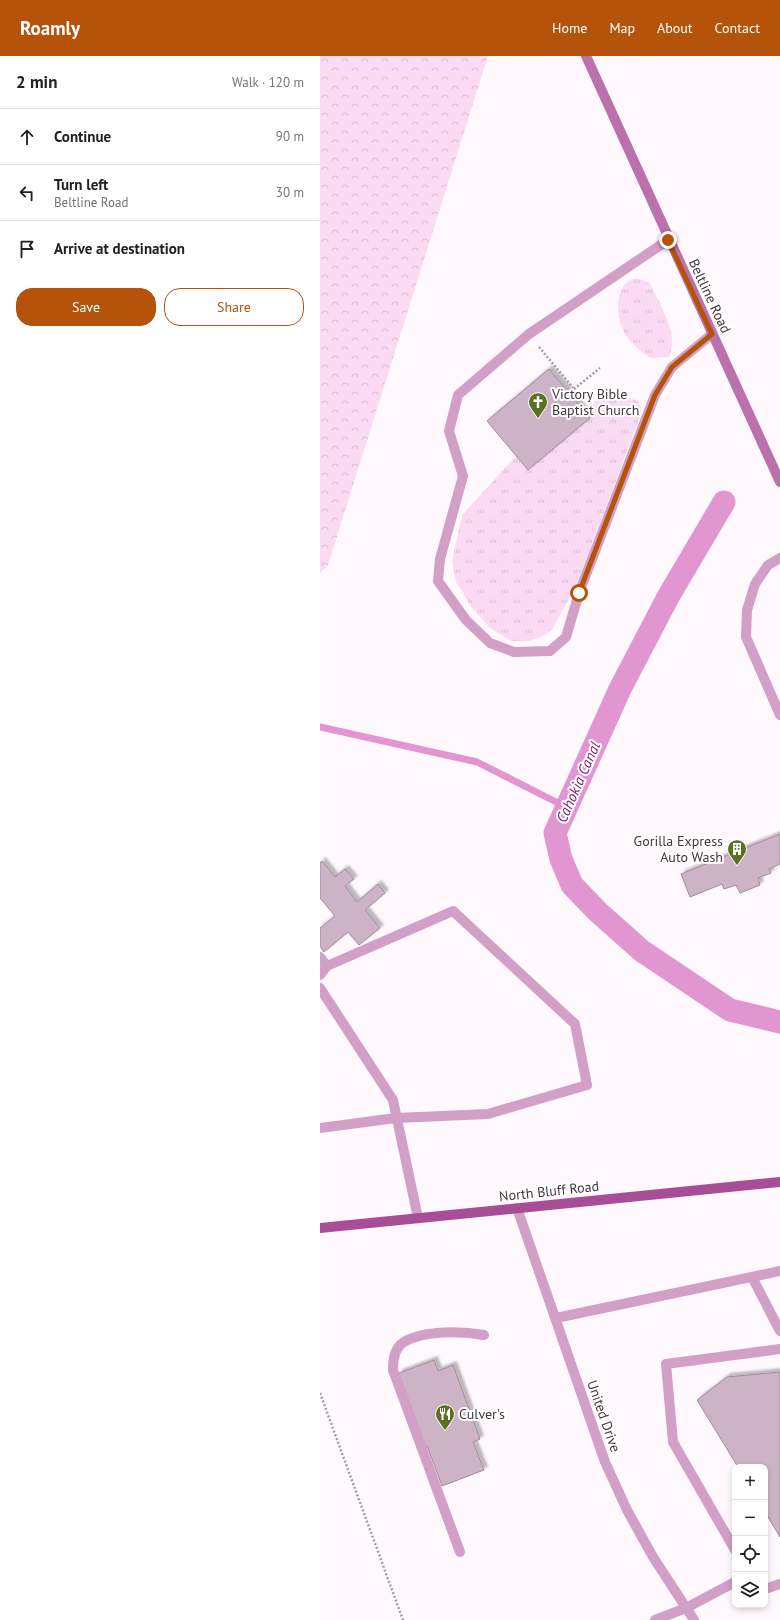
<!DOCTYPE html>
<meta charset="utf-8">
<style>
:root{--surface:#fff;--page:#f6f6f6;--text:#202124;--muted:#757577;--line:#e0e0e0;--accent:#b45309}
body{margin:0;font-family:"PT Sans",sans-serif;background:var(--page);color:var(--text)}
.controls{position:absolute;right:12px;bottom:12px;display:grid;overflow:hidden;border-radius:8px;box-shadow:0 2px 6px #0003}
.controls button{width:36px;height:36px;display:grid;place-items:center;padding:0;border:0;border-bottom:1px solid var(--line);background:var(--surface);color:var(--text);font:20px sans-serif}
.stop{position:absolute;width:12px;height:12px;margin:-9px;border:3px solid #b45309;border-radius:50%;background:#fff}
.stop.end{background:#b45309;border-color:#fff;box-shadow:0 1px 4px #0008}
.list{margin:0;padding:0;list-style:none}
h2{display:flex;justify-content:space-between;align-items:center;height:52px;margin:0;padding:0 16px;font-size:17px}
h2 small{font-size:13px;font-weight:400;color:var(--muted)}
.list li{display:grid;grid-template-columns:26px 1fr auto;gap:12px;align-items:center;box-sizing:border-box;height:56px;padding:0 16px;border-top:1px solid var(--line)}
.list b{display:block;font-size:15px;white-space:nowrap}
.list p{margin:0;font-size:13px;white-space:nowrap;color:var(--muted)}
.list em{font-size:13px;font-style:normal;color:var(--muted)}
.actions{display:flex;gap:8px;padding:12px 16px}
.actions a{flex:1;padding:9px 0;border:1px solid var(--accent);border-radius:16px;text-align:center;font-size:14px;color:var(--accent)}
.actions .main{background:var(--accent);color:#fff}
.icon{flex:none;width:22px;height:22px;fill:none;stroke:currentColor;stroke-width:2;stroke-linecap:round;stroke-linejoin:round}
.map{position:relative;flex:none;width:460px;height:1564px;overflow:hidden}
header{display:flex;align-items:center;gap:24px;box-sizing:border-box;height:56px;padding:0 20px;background:var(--accent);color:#fff}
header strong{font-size:19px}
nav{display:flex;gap:22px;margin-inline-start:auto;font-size:14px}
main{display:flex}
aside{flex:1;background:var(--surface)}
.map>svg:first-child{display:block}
.grass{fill:url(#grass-tufts)}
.forest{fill:url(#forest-crowns)}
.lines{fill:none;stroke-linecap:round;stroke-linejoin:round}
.stream{stroke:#e196d2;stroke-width:7}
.canal{stroke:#e196d2;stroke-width:23}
.building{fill:#cdb3c6;stroke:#a28a9c;filter:url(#shadow)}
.path{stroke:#a59ca2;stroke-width:2.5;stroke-dasharray:2 2;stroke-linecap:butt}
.lane{stroke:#d29fc7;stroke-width:10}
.street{stroke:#d29fc7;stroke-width:10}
.secondary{stroke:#bb71ac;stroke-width:10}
.primary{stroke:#a84d98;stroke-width:10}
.route{stroke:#b45309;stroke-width:5}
.labels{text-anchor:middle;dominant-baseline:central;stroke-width:4;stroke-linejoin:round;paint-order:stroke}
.street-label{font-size:14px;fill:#433840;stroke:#fff}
.poi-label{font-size:14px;fill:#433840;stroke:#fff;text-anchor:start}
.water-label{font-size:15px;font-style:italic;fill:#78226b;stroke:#fff}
</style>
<header>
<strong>Roamly</strong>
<nav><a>Home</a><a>Map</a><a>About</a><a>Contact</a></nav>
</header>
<main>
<aside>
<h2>2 min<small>Walk · 120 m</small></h2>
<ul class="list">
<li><svg class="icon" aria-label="ahead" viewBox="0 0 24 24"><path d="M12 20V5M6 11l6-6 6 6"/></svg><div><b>Continue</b></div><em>90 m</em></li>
<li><svg class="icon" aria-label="left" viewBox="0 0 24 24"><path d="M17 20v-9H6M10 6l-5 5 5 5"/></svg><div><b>Turn left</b><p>Beltline Road</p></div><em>30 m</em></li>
<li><svg class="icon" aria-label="arrive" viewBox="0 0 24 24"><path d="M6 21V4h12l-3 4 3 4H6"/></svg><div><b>Arrive at destination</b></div></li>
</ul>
<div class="actions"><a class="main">Save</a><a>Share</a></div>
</aside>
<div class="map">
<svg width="460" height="1564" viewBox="0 0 460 1564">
<defs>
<pattern id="grass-tufts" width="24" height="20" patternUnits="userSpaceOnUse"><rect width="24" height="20" fill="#fbdbf3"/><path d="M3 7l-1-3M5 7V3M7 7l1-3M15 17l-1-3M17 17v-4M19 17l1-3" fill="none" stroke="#d8bdd1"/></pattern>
<pattern id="forest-crowns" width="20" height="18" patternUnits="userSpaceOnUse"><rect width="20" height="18" fill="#fbdbf3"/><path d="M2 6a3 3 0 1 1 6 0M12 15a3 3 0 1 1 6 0" fill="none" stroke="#d8bdd1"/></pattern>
<filter id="shadow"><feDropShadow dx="3.5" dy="-3.5" stdDeviation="1" flood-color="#0004"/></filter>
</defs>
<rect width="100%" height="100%" fill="#fff9fd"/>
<g class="grass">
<path d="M312,223H319L330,227C339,248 360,278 349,301L331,302C322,297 314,290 308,282C296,267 292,233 312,223Z"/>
<path d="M287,334L318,345L321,352V358L257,528L232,574L222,581L209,585H191L170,572L152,552L136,526L132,506L142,459L196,400L208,414L270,362L265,356Z"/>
</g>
<path class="forest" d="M0,0H168L8,509L0,517Z"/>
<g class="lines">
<path class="stream" d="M0,671L157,706L242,749"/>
<path class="canal" d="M404,446L348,541L300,633L235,777L241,803L252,829L278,856L322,895L410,954L460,966"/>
</g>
<g class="building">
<path d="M229,313L270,362L208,414L167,365Z"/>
<path d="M460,778V808L449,813L451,817L438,822L440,829L420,837L416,829L404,833L402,828L370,841L361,818Z"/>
<path d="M2,805L15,821L25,813L34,823L25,830L37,846L58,828L65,837L45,854L60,872L39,889L28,876L4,896L0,890V872L15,860L0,842V807Z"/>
<path d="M114,1304L118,1315L133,1309L160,1383L153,1386L164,1414L122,1430L107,1390L100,1392L79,1317Z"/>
<path d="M460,1316V1481L445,1456V1411H418L377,1344L407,1321Z"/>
</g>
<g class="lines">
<g class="path">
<path d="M219,291L254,333L249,337"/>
<path d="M254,333L280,312"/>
<path d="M0,1337L83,1564"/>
</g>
<g class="lane">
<path d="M348,184L209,278L138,339L129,375L143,420L120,503L118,525L146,564L170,587L194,596L230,595L246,581L259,537L335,339L352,311L392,278"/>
<path d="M460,502L448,509L435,528L427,554L426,581L460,659"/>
<path d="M0,901L7,910L133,855L255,968L267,1029L168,1058L76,1062L0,1072"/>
<path d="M0,919L7,910"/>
<path d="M0,932L73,1044L98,1162"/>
<path d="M432,1221L460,1275"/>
<path d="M236,1262L460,1215"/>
<path d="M415,1494L353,1386L346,1308L460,1293"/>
<path d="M140,1496L73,1314C73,1304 74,1292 84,1286C104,1274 142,1275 164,1279"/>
<path d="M445,1533L460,1528"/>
<path d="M335,1564L366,1552L415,1526"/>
</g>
<path class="street" d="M197,1152L285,1406L307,1454L333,1501L374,1564"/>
<path class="secondary" d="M266,0L460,426"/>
<path class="primary" d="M0,1172L460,1126"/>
</g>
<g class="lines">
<path class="route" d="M259,537L335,339L352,311L392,278L348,184"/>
</g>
<defs>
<symbol id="church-pin" viewBox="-11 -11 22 30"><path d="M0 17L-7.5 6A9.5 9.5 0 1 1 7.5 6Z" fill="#5a7122" stroke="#fff"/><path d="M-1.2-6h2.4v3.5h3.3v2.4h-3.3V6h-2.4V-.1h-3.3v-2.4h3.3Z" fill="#fff"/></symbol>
<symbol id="building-pin" viewBox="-11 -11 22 30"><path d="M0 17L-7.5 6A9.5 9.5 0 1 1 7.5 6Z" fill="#5a7122" stroke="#fff"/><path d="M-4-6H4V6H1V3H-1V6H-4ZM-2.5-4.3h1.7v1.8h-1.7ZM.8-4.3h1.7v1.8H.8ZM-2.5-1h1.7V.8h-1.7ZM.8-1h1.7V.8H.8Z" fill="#fff"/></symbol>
<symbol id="restaurant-pin" viewBox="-11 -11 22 30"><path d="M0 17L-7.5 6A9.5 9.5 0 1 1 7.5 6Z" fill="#5a7122" stroke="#fff"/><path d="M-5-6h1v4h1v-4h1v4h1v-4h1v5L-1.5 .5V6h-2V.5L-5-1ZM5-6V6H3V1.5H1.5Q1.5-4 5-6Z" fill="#fff"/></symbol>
</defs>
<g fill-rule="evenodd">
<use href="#church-pin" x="207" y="335" width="22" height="30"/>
<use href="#building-pin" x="406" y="782" width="22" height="30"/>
<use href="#restaurant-pin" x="114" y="1347" width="22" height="30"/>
</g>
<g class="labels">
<g class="street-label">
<text transform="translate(390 240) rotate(65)">Beltline Road</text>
<text transform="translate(229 1135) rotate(-6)">North Bluff Road</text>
<text transform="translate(284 1360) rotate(71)">United Drive</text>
</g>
<g class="poi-label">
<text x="232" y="338">Victory Bible<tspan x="232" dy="16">Baptist Church</tspan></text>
<text x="403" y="785" text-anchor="end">Gorilla Express<tspan x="403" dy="16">Auto Wash</tspan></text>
<text x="139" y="1358">Culver's</text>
</g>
<g class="water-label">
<text transform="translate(258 726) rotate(-66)">Cahokia Canal</text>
</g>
</g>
</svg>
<div class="controls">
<button>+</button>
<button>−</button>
<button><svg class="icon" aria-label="locate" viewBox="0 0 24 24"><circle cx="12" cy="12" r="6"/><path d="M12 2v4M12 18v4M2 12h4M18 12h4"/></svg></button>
<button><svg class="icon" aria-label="layers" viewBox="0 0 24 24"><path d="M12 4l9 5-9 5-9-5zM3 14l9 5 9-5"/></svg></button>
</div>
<div class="stop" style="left:259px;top:537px"></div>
<div class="stop end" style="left:348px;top:184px"></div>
</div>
</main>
